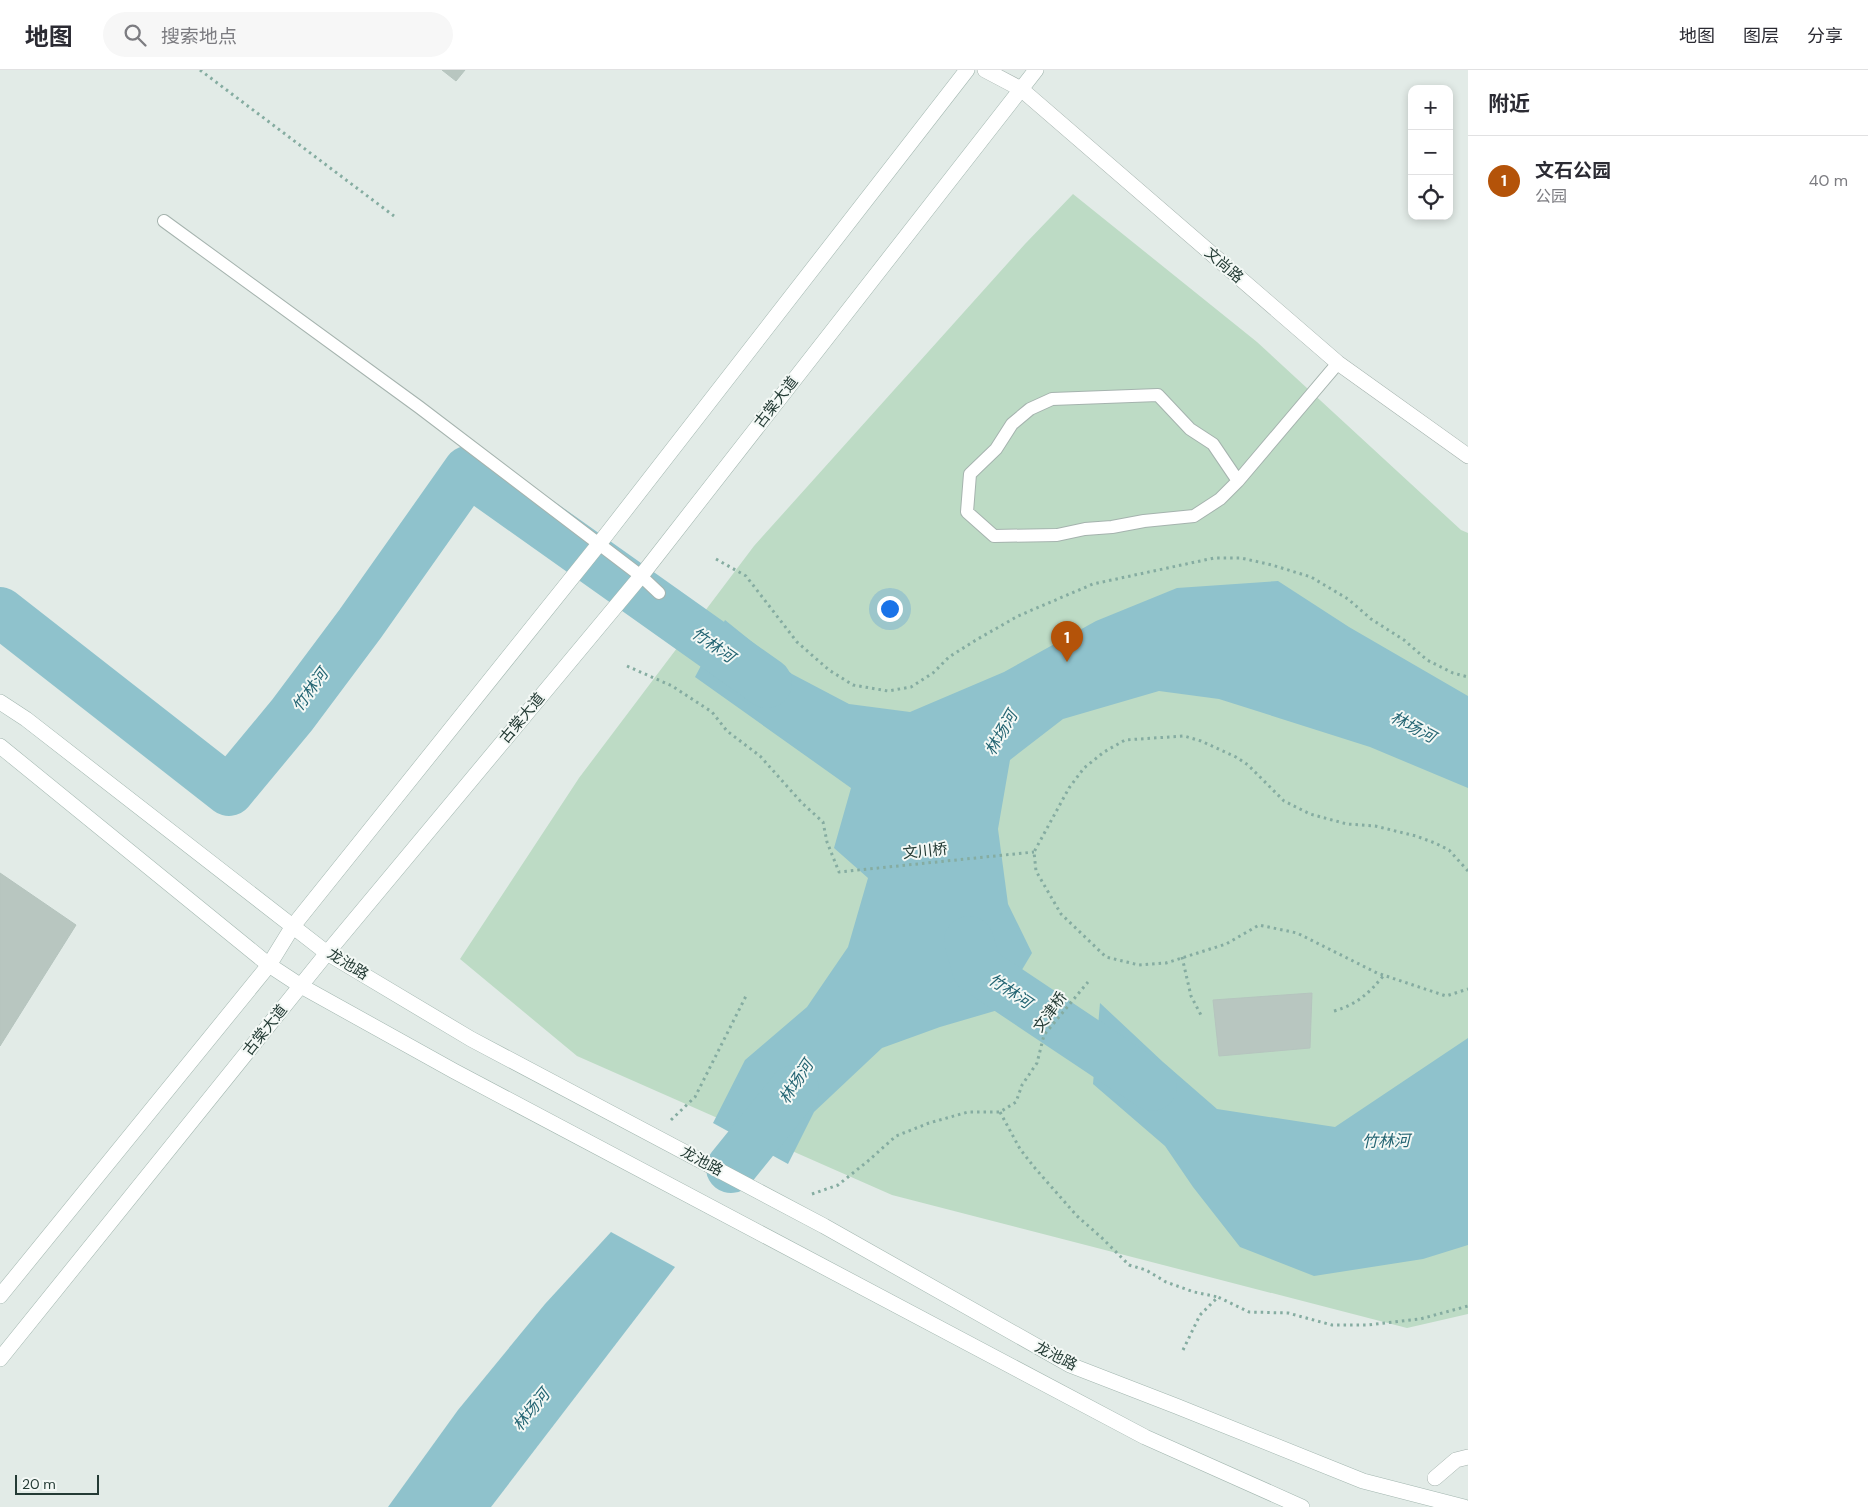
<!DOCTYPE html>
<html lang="zh">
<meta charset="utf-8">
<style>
:root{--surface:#fff;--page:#f7f7f7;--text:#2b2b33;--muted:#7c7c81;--line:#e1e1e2;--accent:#b45309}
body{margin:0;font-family:"DM Sans","Noto Sans SC",sans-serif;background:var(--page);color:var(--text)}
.controls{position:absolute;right:15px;top:15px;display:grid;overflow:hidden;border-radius:10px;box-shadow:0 2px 8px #0003}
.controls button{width:45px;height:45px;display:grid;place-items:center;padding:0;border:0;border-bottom:1px solid var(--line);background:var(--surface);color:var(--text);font:25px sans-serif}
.scale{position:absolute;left:15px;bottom:12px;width:84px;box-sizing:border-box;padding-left:5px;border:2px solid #243b35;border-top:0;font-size:14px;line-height:18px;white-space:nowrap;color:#243b35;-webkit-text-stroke:4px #f3f8f5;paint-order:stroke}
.you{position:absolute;left:889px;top:538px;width:18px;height:18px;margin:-12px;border:4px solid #fff;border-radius:50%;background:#1a73e8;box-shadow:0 0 0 8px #1a73e833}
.badge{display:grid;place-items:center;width:32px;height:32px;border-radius:50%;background:var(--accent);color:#fff;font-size:16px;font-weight:700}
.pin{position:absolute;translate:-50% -41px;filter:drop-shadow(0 1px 2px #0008)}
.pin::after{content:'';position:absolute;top:26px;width:18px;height:15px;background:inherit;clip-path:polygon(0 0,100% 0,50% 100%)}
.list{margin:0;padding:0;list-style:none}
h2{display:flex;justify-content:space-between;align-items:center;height:65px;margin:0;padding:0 20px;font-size:21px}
h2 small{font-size:16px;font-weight:400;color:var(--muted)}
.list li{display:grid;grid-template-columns:32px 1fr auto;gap:15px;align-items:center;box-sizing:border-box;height:90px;padding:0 20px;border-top:1px solid var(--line)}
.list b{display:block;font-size:19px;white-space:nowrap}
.list p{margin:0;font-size:16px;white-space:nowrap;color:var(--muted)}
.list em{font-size:16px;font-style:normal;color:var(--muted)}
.icon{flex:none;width:28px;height:28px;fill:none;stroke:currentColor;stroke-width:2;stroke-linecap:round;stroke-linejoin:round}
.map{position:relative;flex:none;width:1468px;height:1437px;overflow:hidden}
header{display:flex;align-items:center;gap:30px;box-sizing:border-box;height:70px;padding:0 25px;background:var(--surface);border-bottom:1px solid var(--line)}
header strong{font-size:24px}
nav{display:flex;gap:28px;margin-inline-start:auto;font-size:18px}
.search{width:350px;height:45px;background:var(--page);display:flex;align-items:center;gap:12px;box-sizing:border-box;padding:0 18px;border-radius:28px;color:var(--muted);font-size:19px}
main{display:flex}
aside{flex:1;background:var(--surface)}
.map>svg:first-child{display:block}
.green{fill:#bddbc5}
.water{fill:#8fc2cc}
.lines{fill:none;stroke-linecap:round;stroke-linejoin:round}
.river{stroke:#8fc2cc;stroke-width:50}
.building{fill:#b8c6c0;stroke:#b5c4be}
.service-casing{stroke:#a5b3ae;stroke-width:14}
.tertiary-casing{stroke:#a5b3ae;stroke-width:16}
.secondary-casing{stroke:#a2b6af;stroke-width:16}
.path{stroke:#85aca1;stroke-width:3;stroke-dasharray:2.5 4;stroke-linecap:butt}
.service{stroke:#fff;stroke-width:12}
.tertiary{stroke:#fff;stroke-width:15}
.secondary{stroke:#fff;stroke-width:15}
.labels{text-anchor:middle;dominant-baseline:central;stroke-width:4;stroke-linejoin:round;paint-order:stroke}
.street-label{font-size:15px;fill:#243b35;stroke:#f3f8f5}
.water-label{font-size:16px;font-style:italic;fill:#236472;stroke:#f3f8f5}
</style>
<header>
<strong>地图</strong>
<div class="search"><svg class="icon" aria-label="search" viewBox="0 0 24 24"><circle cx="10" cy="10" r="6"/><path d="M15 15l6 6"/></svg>搜索地点</div>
<nav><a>地图</a><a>图层</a><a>分享</a></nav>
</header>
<main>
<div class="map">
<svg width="1468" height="1437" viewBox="0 0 1468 1437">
<rect width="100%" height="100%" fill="#e2ebe7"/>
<path class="green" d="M1073,124L1257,272L1461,460L1468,463V1244L1407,1258L892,1125L577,986L460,889L579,708L754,476L1025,174Z"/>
<g class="water">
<path d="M1278,511L1349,557L1468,626V718L1370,677L1219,629L1159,621L1063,649L1010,690L998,759L1008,834L1032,883L998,940L940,957L882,978L814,1042L788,1094L713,1053L745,990L807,937L848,877L868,808L834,778L851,718L695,607L725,550L792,604L849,634L910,642L1004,602L1096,551L1177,518Z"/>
<path d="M1100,933L1163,992L1217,1039L1335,1057L1468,968V1175L1423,1189L1314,1206L1240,1177L1193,1117L1165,1076L1093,1014Z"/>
<path d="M611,1162L675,1197L491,1437H388L458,1340L545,1234Z"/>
</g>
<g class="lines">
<g class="river">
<path d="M0,542L229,721L292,645L360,554L468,401L767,613"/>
<path d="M969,871L977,899L1152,1016"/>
<path d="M731,1098L794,1020"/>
</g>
</g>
<g class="building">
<path d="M442,0H465L456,11Z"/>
<path d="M0,803L76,855L0,976Z"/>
<path d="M1312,923L1310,978L1219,986L1213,930Z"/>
</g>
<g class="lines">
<defs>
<g id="service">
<path d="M164,151L419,337L641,506L659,523"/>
<path d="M1238,411L1213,374L1190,359L1158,325L1052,329L1030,339L1012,354L996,379L970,404L967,442L994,466L1057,465L1085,459L1112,457L1144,451L1194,446L1220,429L1238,411L1338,293"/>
</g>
<g id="tertiary">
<path d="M985,0L1021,19L1338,293L1468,386"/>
<path d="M1435,1408L1456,1390L1468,1387"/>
</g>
<g id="secondary">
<path d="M0,632L26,649L327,883L471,969L824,1156L1070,1295L1176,1336L1363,1411L1464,1437"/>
<path d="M0,676L269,895L301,916L454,1001L1145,1367L1302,1437"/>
<path d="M0,1226L269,895L293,856L599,474L967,0"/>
<path d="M0,1289L327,883L641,506L1036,0"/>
</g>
</defs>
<use href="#service" class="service-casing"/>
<use href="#tertiary" class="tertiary-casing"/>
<use href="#secondary" class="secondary-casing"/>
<g class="path">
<path d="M200,0L394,146"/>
<path d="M716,489L746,506L797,572L829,600L853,615L888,621L911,617L933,603L949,587L976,570L1018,546L1093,514L1214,488H1241L1272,495L1311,507L1348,529L1371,549L1404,570L1427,590L1453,603L1468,607"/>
<path d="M627,596L672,616L712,642L727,661L760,686L802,733L823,752L827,772L839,802L1034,782"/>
<path d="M1468,801L1449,780L1435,773L1416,766L1375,756L1347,754L1310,744L1284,731L1248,695L1236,687L1201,671L1184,666L1125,670L1104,682L1084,698L1069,718L1034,782L1036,801L1061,844L1106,887L1139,895L1166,893L1226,874L1259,855L1297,863L1377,903L1446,926L1468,919"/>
<path d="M1182,887L1191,926L1202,947"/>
<path d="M1334,941C1358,934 1369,923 1385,904"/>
<path d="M1000,1042L1020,1079L1034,1097L1077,1146L1102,1168L1129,1195L1146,1200L1166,1212L1194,1222L1218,1227"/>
<path d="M671,1050L695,1027L747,924"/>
<path d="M812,1124L838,1115L868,1091L896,1066L929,1053L968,1042H1000L1016,1032L1022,1015L1037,993L1044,965L1088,912"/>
<path d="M1183,1280L1200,1245L1218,1227L1249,1242L1288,1243L1332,1255H1368L1420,1249L1468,1236"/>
</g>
<use href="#service" class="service"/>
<use href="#tertiary" class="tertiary"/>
<use href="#secondary" class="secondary"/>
</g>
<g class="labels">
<g class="street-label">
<text transform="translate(1224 195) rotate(41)">文尚路</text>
<text transform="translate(776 332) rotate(-52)">古棠大道</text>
<text transform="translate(522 648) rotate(-50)">古棠大道</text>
<text transform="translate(925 781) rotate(-6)">文川桥</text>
<text transform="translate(348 894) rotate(32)">龙池路</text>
<text transform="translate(1050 942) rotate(-54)">文津桥</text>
<text transform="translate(265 960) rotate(-51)">古棠大道</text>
<text transform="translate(702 1091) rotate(28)">龙池路</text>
<text transform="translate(1056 1286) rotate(27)">龙池路</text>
</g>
<g class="water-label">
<text transform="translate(713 575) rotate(35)">竹林河</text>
<text transform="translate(310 620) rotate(-54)">竹林河</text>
<text transform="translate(1413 657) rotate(28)">林场河</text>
<text transform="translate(1001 663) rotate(-60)">林场河</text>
<text transform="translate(1010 921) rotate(34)">竹林河</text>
<text transform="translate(796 1012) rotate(-57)">林场河</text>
<text transform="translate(1386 1071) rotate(-1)">竹林河</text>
<text transform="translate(531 1340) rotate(-51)">林场河</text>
</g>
</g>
</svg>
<div class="controls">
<button>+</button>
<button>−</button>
<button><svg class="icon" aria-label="locate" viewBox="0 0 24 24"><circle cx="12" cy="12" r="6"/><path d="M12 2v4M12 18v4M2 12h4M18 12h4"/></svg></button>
</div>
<div class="scale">20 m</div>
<div class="you"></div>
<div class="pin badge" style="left:1067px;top:592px">1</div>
</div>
<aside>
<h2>附近<small></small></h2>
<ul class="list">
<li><span class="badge">1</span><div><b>文石公园</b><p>公园</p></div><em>40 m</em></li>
</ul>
</aside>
</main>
